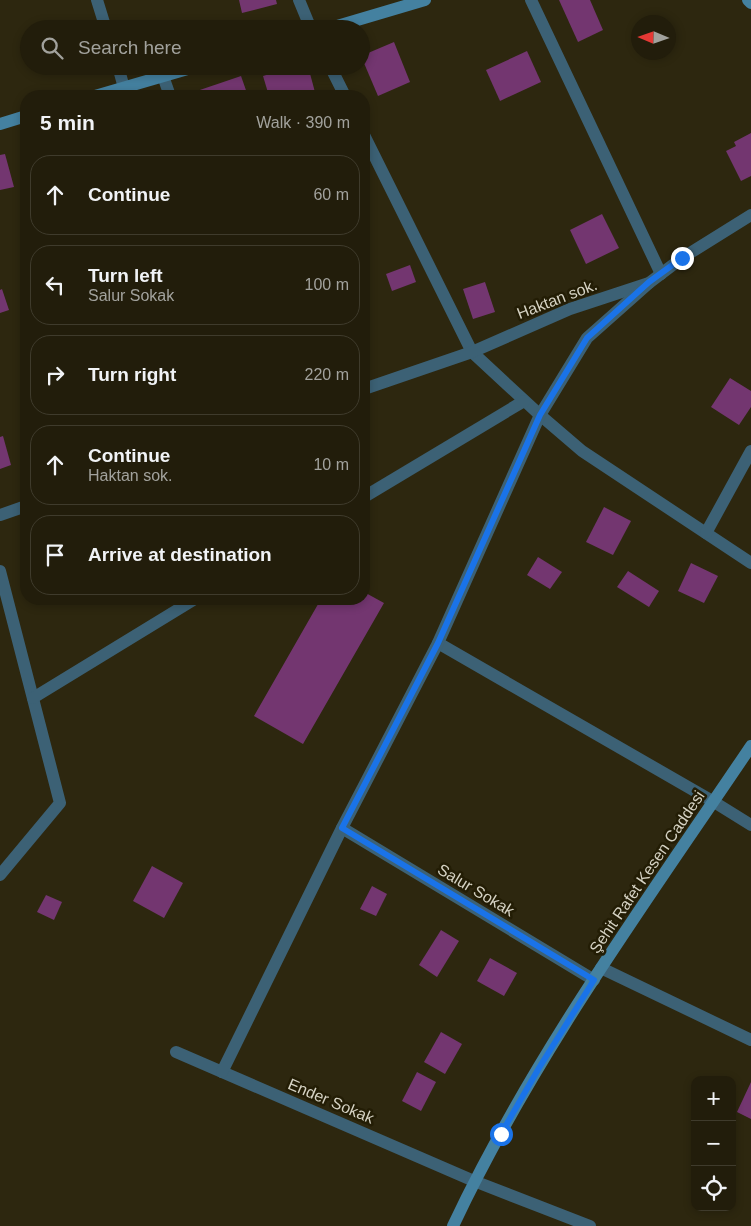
<!DOCTYPE html>
<meta charset="utf-8">
<style>
:root{--surface:#221d0b;--page:#2e2a19;--text:#f1f3f6;--muted:#a2a29d;--line:#3f3b2c}
body{margin:0;font-family:Arial,sans-serif;background:var(--page);color:var(--text)}
.controls{position:absolute;right:15px;bottom:15px;display:grid;overflow:hidden;border-radius:10px;box-shadow:0 2px 8px #0003}
.controls button{width:45px;height:45px;display:grid;place-items:center;padding:0;border:0;border-bottom:1px solid var(--line);background:var(--surface);color:var(--text);font:25px sans-serif}
.compass{position:absolute;left:631px;top:15px;width:45px;height:45px;border-radius:50%;background:var(--surface);box-shadow:0 2px 8px #0003;rotate:272deg}
.stop{position:absolute;width:15px;height:15px;margin:-11px;border:4px solid #1a73e8;border-radius:50%;background:#fff}
.stop.end{background:#1a73e8;border-color:#fff;box-shadow:0 1px 5px #0008}
.list{margin:0;padding:0;list-style:none}
h2{display:flex;justify-content:space-between;align-items:center;height:65px;margin:0;padding:0 20px;font-size:21px}
h2 small{font-size:16px;font-weight:400;color:var(--muted)}
.list li{display:grid;grid-template-columns:32px 1fr auto;gap:15px;align-items:center;box-sizing:border-box;height:80px;margin:0 10px 10px;padding:0 10px;border:1px solid var(--line);border-radius:20px}
.list b{display:block;font-size:19px;white-space:nowrap}
.list p{margin:0;font-size:16px;white-space:nowrap;color:var(--muted)}
.list em{font-size:16px;font-style:normal;color:var(--muted)}
.icon{flex:none;width:28px;height:28px;fill:none;stroke:currentColor;stroke-width:2;stroke-linecap:round;stroke-linejoin:round}
.map{position:relative;flex:none;width:751px;height:1226px;overflow:hidden}
.search{position:absolute;background:var(--surface);box-shadow:0 2px 8px #0003;left:20px;top:20px;width:350px;height:55px;display:flex;align-items:center;gap:12px;box-sizing:border-box;padding:0 18px;border-radius:28px;color:var(--muted);font-size:19px}
.panel{position:absolute;background:var(--surface);box-shadow:0 2px 8px #0003;left:20px;top:90px;width:350px;height:515px;border-radius:20px}
.map>svg:first-child{display:block}
.building{fill:#733670}
.lines{fill:none;stroke-linecap:round;stroke-linejoin:round}
.street{stroke:#3c6175;stroke-width:12}
.secondary{stroke:#4481a0;stroke-width:12}
.route{stroke:#1a73e8;stroke-width:6}
.labels{text-anchor:middle;dominant-baseline:central;stroke-width:5;stroke-linejoin:round;paint-order:stroke}
.street-label{font-size:16px;fill:#d5d2c3;stroke:#231d05}
</style>
<div class="map">
<svg width="751" height="1226" viewBox="0 0 751 1226">
<rect width="100%" height="100%" fill="#2d270f"/>
<g class="building">
<path d="M239,0H276L277,4L242,13Z"/>
<path d="M559,0H590L603,30L578,42Z"/>
<path d="M394,42L410,82L378,96L361,56Z"/>
<path d="M527,51L541,82L500,101L486,70Z"/>
<path d="M295,66H308L316,96H269L263,76Z"/>
<path d="M241,76L248,96H192L191,93Z"/>
<path d="M751,133V176L741,181L726,151L736,146L734,142Z"/>
<path d="M5,154L14,187L0,190V155Z"/>
<path d="M602,214L619,248L586,264L570,230Z"/>
<path d="M410,265L416,282L392,291L386,274Z"/>
<path d="M485,282L495,312L473,319L463,289Z"/>
<path d="M2,289L9,310L0,313V290Z"/>
<path d="M730,378L751,391V407L739,425L711,407Z"/>
<path d="M3,436L11,465L0,469V437Z"/>
<path d="M604,507L631,521L613,555L586,542Z"/>
<path d="M538,557L562,572L550,589L527,575Z"/>
<path d="M691,563L718,576L704,603L678,591Z"/>
<path d="M628,571L659,591L649,607L617,587Z"/>
<path d="M364,592L384,603L303,744L254,716L321,599H364Z"/>
<path d="M152,866L183,883L164,918L133,901Z"/>
<path d="M372,886L387,894L376,916L360,909Z"/>
<path d="M46,895L62,902L54,920L37,912Z"/>
<path d="M441,930L459,941L437,977L419,965Z"/>
<path d="M490,958L517,973L504,996L477,981Z"/>
<path d="M441,1032L462,1044L445,1074L424,1062Z"/>
<path d="M417,1072L436,1082L421,1111L402,1101Z"/>
<path d="M751,1082V1119L737,1112Z"/>
</g>
<g class="lines">
<g class="street">
<path d="M97,0L106,29"/>
<path d="M299,0L311,29"/>
<path d="M531,0L661,274"/>
<path d="M118,66L124,88"/>
<path d="M330,66L345,96"/>
<path d="M163,76L170,96"/>
<path d="M364,135L472,352L540,415L582,451L751,563"/>
<path d="M364,389L472,352L570,309L649,283L682,258L751,215"/>
<path d="M364,497L524,401"/>
<path d="M0,515L26,506"/>
<path d="M706,533L751,451"/>
<path d="M0,571L60,803L0,875"/>
<path d="M438,643L714,802L751,825"/>
<path d="M33,698L195,599"/>
<path d="M342,828L594,980"/>
<path d="M601,968L751,1040"/>
<path d="M176,1052L474,1181L590,1226"/>
<path d="M222,1072L342,828L438,643L540,415L587,338L649,283"/>
</g>
<g class="secondary">
<path d="M748,0L751,3"/>
<path d="M327,29L425,0"/>
<path d="M95,96L198,66"/>
<path d="M0,124L26,116"/>
<path d="M453,1226C533,1056 646,902 751,746"/>
</g>
</g>
<g class="lines">
<path class="route" d="M501,1134L539,1068L594,980L342,828L438,643L540,415L587,338L649,282L682,258"/>
</g>
<g class="labels">
<g class="street-label">
<text transform="translate(557 299) rotate(-21)">Haktan sok.</text>
<text transform="translate(647 872) rotate(-56)">Şehit Rafet Kesen Caddesi</text>
<text transform="translate(476 890) rotate(31)">Salur Sokak</text>
<text transform="translate(331 1101) rotate(23)">Ender Sokak</text>
</g>
</g>
</svg>
<div class="controls">
<button>+</button>
<button>−</button>
<button><svg class="icon" aria-label="locate" viewBox="0 0 24 24"><circle cx="12" cy="12" r="6"/><path d="M12 2v4M12 18v4M2 12h4M18 12h4"/></svg></button>
</div>
<svg class="compass" viewBox="-18 -18 36 36"><path d="M0-13l5 13h-10z" fill="#e53935"/><path d="M0 13l5-13h-10z" fill="#a2a29d"/></svg>
<div class="stop" style="left:501px;top:1134px"></div>
<div class="stop end" style="left:682px;top:258px"></div>
<div class="search"><svg class="icon" aria-label="search" viewBox="0 0 24 24"><circle cx="10" cy="10" r="6"/><path d="M15 15l6 6"/></svg>Search here</div>
<section class="panel">
<h2>5 min<small>Walk · 390 m</small></h2>
<ul class="list">
<li><svg class="icon" aria-label="ahead" viewBox="0 0 24 24"><path d="M12 20V5M6 11l6-6 6 6"/></svg><div><b>Continue</b></div><em>60 m</em></li>
<li><svg class="icon" aria-label="left" viewBox="0 0 24 24"><path d="M17 20v-9H6M10 6l-5 5 5 5"/></svg><div><b>Turn left</b><p>Salur Sokak</p></div><em>100 m</em></li>
<li><svg class="icon" aria-label="right" viewBox="0 0 24 24"><path d="M7 20v-9h11M14 6l5 5-5 5"/></svg><div><b>Turn right</b></div><em>220 m</em></li>
<li><svg class="icon" aria-label="ahead" viewBox="0 0 24 24"><path d="M12 20V5M6 11l6-6 6 6"/></svg><div><b>Continue</b><p>Haktan sok.</p></div><em>10 m</em></li>
<li><svg class="icon" aria-label="arrive" viewBox="0 0 24 24"><path d="M6 21V4h12l-3 4 3 4H6"/></svg><div><b>Arrive at destination</b></div></li>
</ul>
</section>
</div>
